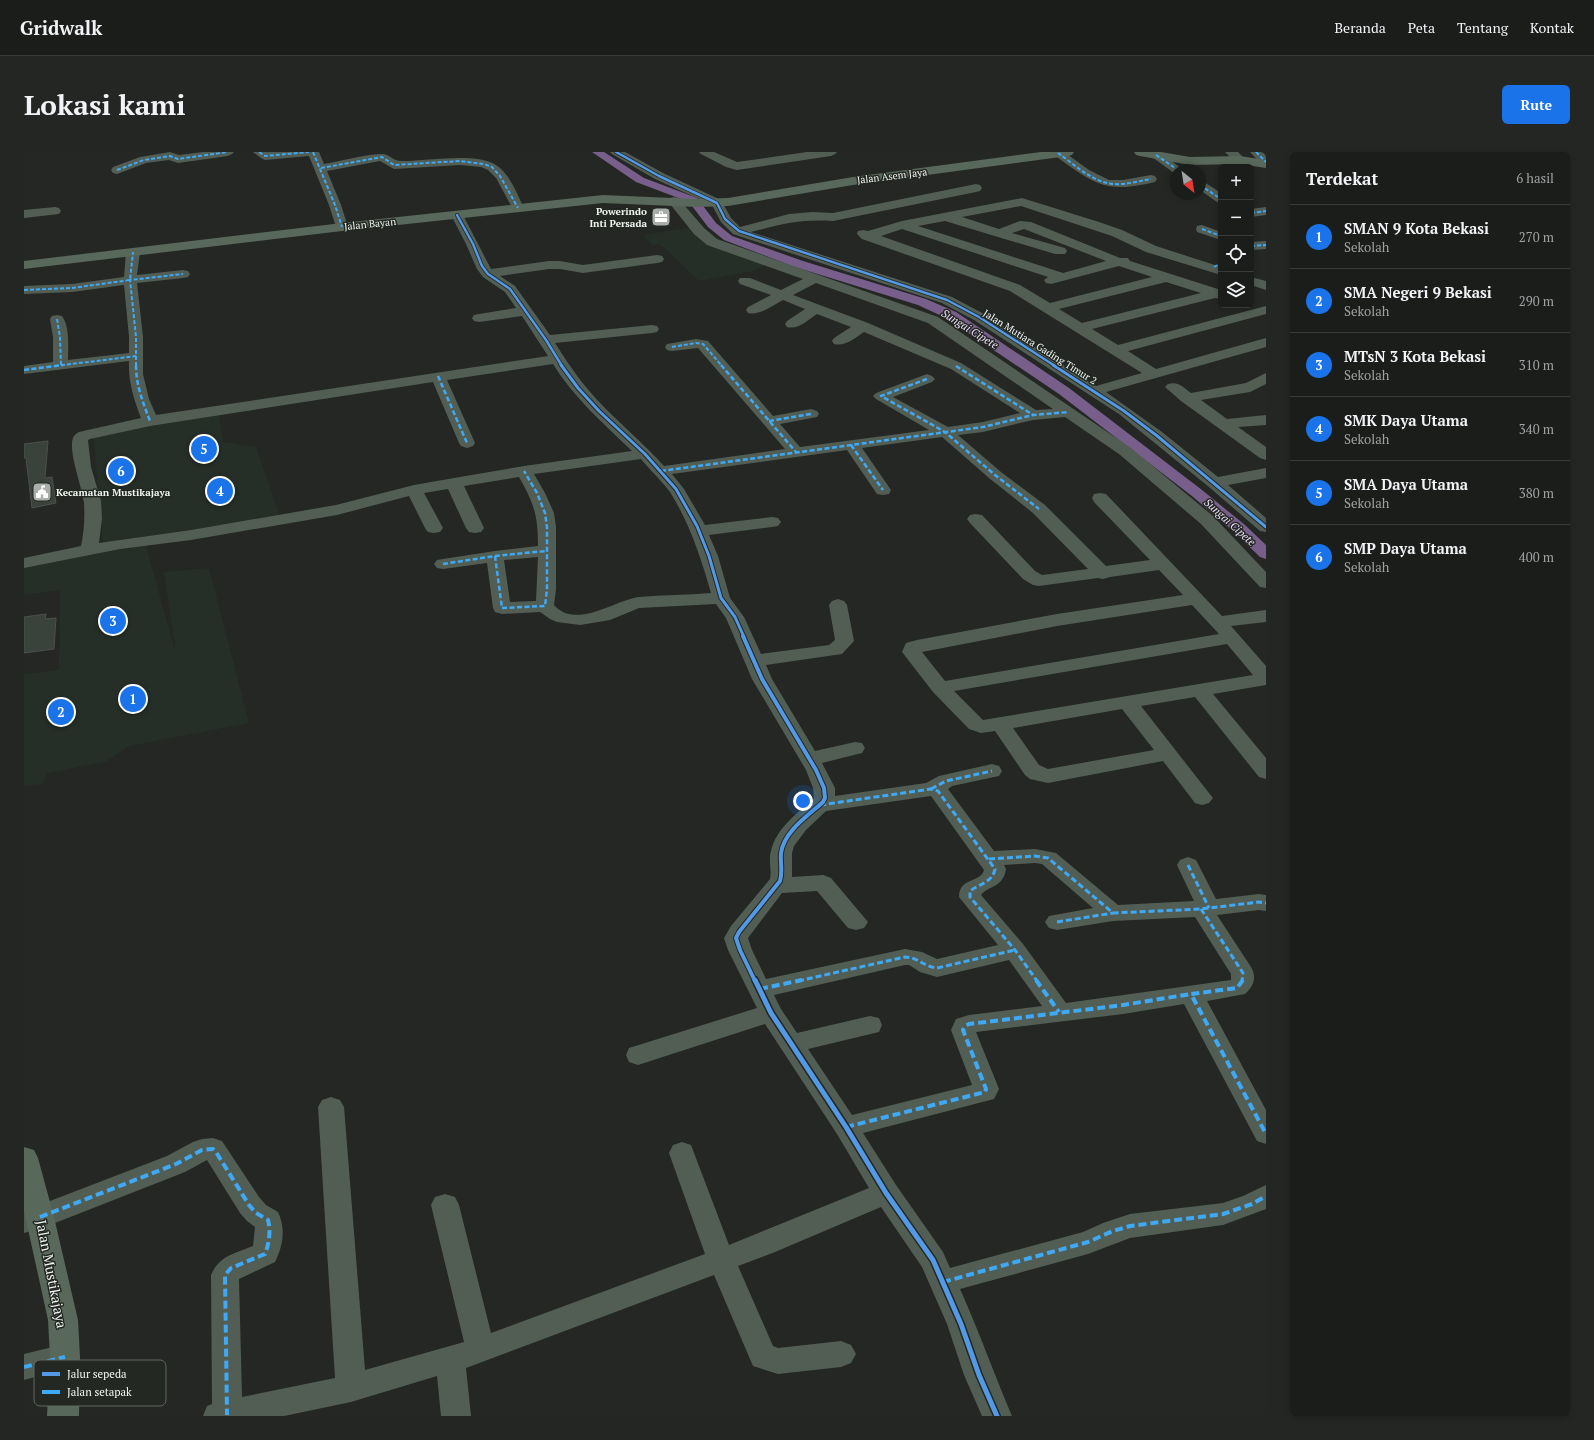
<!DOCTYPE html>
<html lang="id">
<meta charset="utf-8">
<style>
:root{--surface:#1b1d1b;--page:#242624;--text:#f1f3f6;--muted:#a0a2a3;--line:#393b3a;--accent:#1a73e8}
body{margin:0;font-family:"PT Serif",serif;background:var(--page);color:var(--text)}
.controls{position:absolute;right:12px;top:12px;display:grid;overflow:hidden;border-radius:6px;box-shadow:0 2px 6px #0003}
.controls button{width:36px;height:36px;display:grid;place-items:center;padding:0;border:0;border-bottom:1px solid var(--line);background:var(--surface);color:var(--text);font:20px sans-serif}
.compass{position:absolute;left:1146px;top:12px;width:36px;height:36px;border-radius:50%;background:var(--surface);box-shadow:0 2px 6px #0003;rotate:150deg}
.you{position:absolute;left:779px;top:649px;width:14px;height:14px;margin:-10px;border:3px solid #fff;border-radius:50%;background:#1a73e8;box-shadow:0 0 0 6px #1a73e833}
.badge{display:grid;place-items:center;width:26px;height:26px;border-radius:50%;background:var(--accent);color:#fff;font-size:13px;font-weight:700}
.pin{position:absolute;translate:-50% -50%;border:2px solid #fff;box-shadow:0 1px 4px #0006}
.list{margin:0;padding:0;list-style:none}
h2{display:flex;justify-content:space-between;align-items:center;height:52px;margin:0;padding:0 16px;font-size:17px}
h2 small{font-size:13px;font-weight:400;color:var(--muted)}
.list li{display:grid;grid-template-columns:26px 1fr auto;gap:12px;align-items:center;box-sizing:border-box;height:64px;padding:0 16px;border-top:1px solid var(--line)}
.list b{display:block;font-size:15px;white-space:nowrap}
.list p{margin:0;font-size:13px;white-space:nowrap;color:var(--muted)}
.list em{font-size:13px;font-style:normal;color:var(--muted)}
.icon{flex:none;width:22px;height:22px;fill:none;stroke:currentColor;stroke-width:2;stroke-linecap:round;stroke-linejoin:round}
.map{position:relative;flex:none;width:1242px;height:1264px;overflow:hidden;border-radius:6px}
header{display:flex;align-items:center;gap:24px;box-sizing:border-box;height:56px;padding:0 20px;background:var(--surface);border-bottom:1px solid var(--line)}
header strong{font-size:19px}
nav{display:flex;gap:22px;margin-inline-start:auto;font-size:14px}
.intro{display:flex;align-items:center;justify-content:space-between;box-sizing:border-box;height:96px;padding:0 24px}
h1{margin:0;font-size:28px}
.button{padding:10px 18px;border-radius:6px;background:var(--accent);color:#fff;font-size:14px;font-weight:700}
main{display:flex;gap:24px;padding:0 24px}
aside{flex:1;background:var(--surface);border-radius:6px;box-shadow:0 2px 6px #0003}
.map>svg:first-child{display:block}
.built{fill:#262f27}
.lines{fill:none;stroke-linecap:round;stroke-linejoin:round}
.canal{fill:#785f8b;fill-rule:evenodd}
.building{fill:#3a433b;stroke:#4d504d}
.minor{fill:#525e54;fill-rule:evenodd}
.major{fill:#58685a;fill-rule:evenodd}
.quiet-far3{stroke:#3fa9f5;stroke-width:2;stroke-dasharray:4 2;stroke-linecap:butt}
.quiet-far2{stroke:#3fa9f5;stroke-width:2.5;stroke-dasharray:5 2.5;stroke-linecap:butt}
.quiet-far1{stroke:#3fa9f5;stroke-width:3;stroke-dasharray:6 3;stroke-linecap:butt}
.quiet{stroke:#3fa9f5;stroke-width:4;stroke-dasharray:8 4;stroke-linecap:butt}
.cycleway-far3-casing{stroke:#232823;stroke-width:4}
.cycleway-far2-casing{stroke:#232823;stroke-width:5}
.cycleway-far1-casing{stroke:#232823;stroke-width:6}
.cycleway-casing{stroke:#232823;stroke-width:8}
.cycleway-far3{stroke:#5399e6;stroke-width:2.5}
.cycleway-far2{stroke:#5399e6;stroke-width:3}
.cycleway-far1{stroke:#5399e6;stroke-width:4}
.cycleway{stroke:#5399e6;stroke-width:5}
.labels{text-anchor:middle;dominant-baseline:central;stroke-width:3;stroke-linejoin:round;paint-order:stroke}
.far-street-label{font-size:10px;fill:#f2f6f3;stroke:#232823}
.far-poi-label{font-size:10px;font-weight:bold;fill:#f2f6f3;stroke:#232823;text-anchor:end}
.far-water-label{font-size:11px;font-style:italic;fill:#ecdcfa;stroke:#232823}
.near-street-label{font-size:14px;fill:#f2f6f3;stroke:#232823}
.key{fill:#232823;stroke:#616661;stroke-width:1}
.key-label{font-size:11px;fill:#f2f6f3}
</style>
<header>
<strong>Gridwalk</strong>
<nav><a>Beranda</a><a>Peta</a><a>Tentang</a><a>Kontak</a></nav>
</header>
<div class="intro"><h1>Lokasi kami</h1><a class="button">Rute</a></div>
<main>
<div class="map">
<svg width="1242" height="1264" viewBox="0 0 1242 1264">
<rect width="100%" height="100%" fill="#242724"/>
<g class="built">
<path d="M669,75L744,112L729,119L675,129L636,92L629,93L619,83Z"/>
<path d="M195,263L199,290L232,295L256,364L79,391L69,281Z"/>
<path d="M121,391L150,495L151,494L140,420L185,416L225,571L105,594L81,610L23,621L18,632L0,634V522L35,518V501L36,499V438L0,443V414Z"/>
</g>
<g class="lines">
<path class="canal" d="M568,0H580L620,26L673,46L692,71L708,84L779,109L902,147L932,160L1045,236L1178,338L1221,373L1242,393V407L1236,405L1209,379L1168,344L1035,242L922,166L894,153L771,115L700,88L684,75L665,50L612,30Z"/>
</g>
<g class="building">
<path d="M24,289L21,326L28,325L32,351L8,356L2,306H0V292Z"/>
<path d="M22,462L21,467L32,466L30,497L0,501V465Z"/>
</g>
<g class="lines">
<g class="minor">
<path d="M146,0L155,3L179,0H210L208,2L204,4L154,11L145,8L122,11L93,22L89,21L87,18L89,15L116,5Z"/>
<path d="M229,0H295L300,12C318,9 338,3 357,2C365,1 369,10 379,9C403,9 453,0 472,13C486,22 493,42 500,56L498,59H490L472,26L464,18L457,15L436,13L370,17L356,9L303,19L317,53L324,75L323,78H313L312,75L305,53L285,4L241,8L237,6Z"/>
<path d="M586,0H601L639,21L697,48L707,66L716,75L765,62L788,60L809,61L952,32L956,33L958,36L956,39L952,40L809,69C777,67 758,72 727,80L928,145L960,162L1072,234L1118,221L986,139L838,87L833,82L834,79L839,78L844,79L878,69L998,46L1075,70L1098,78L1132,94L1197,115V123L1122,100L1088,84L997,54L938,65L975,77L996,69L1007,70L1096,106H1104L1106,109L1197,138V147L1191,146L1068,177L1094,193L1242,154V162L1104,199L1132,217L1242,186V195L1082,240L1138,280L1194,325L1242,316V326L1204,333L1242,366V380L1236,379L1185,335L1095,262L950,168L918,151L709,82L697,70L688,53L631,27L588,2ZM921,69L1031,102H1041L1043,99L1041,96L988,81L1000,77L1082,109L1039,121L894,74ZM878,77L1024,125L1020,128L1022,131L1027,132L1095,114L1128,125L1026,151L996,133L857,84ZM1142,130L1177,141L1058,171L1035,157Z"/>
<path d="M675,0H690L713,10L783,0H813L811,2L807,4L713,18L702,15L677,2Z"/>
<path d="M1029,0H1040L1065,18L1085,28H1099L1127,23L1131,24L1133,27L1131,30C1080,42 1071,32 1030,3Z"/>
<path d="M1130,0L1136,1L1160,18H1152V21H1150L1128,5L1126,3Z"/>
<path d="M1201,0H1214L1222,8L1220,11H1212Z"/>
<path d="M1226,0H1239L1242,3V14L1238,13Z"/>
<path d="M1176,29L1180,30L1197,41V51L1193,50L1176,38Z"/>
<path d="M650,45L654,46L680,76L693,87L914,165L1107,296L1189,364L1242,420V436L1236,435L1177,372L1095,302L1041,265L1009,268L959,280L934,283L977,320L1021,353L1082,414L1126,408L1070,350L1068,346L1070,342L1076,341L1082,342L1198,464L1242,458V470L1207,474L1242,514V533L1189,542L1242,606V627L1235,625L1171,545L1117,554L1185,641L1189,646L1185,651L1178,653L1171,651L1139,609L1024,631L1006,627L1001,623L971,579L957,581L945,577L909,540L878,500L882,491L893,488L1033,462L1159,443L1135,418L1086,425L1079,427L1074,426L1015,434L1009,433L999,427L946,371L943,367L946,363L952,362L958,363L1011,419L1018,423L1064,417L1009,361L965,326L918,285L838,296L867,338L865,342L859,343L853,342L823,298L648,322L660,337L681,373L748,365L754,366L757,370L754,374L748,375L685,383L694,404L706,446L720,465L737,502L805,493L811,488L805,453L808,449L814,447L820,449L823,453L830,489L818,502L742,513L748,527L791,599L831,590L838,591L841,596L838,601L798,611L811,636V644L902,631L915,624L968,612L975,614L978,619L975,624L928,634L924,637L970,699L1011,697L1032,701L1094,753L1170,749L1153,713L1156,708L1164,705L1172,708L1192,747L1235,742L1242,743V759L1235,758L1193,763L1227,815C1233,825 1230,834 1221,842L1183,849L1242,958V992L1233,989L1160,852L1099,862L952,880L975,937L970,947L839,981L872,1033L919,1100L926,1116L1059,1080L1079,1071L1106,1062L1199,1051L1219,1044L1242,1033V1057L1199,1073L1106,1086L1064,1102L936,1137C955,1179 970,1222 988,1264H958L940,1223L923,1172L898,1115L857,1055L751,1100L714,1114L749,1194L754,1196L817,1189L827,1193L832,1202L827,1211L817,1215L754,1222L729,1214L690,1123L442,1216L447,1264H417L413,1224L327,1250L260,1264H179L183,1254L188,1252L187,1123C196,1103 210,1102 229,1094L231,1075L223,1069L216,1061L183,1008L161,1020L26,1073L0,1081V1057L13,1054L143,1004L169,990L178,987L189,986L198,989L235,1045L242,1053L254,1060C262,1077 259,1094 251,1110L215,1127L218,1245L311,1226L294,955L298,948L307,945L316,948L320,955L341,1218L440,1190L407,1053L411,1045L421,1042L431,1045L435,1053L467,1181L681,1102L645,1001L649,993L658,990L667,993L705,1093L845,1036L813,982L741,872L614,913L605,910L602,903L605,896L733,856L704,798L700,786L707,774L746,727C748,717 744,708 747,699C752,676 774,661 790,646L789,636L782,618L728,527L702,466L692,452L615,456L586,468L556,473L533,470L526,467L516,460L478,462L471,460L469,456L463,411L419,417L413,416L410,412L413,408L419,407L471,399L514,394C514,364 510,351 495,325L440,334L460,376L457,380L451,381L445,380L442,376L424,337L400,341L419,376L416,380L410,381L404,380L401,376L385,344L313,363L167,388L96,397L0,416V406L57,394C60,380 61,365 60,351C58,335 44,299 49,286C50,283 53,281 55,280L117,266C110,248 104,230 105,209L0,222V214L29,210V185L26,167L28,164L33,163L38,164C46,175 44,195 44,208L105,201V185L100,133L48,140L0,142V134L48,132L100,125L102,100L104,97H114L116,100L113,123L159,118L164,119L166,122L164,125L159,126L113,131L119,185V222L125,247L132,263L524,204L498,164L455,170L450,169L448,166L450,163L455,162L492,156L481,140L459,125L453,117L442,92L427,63L429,60H437L439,63L467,117L525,109H536L559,113L633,103L638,104L640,107L638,110L633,111L559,121L536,117H525L476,124L491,134L526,183L628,173L633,174L635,177L633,180L628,181L531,191C546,215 561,236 580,255C600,275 621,293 640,314L761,297L674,196L648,199L643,198L641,195L643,192L672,187L684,189L749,264L787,257L793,259L795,262L793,265L756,272L776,295L905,278L852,247L849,244L852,241L903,222L908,224L911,227L908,230L869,245L924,275L959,270L996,261L927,217L840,180C831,186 821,195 810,192L808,189L810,186L827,175L793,162C784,168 774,178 763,175L761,172L763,169L781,157L759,148C749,153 736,164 724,161L722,158L724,155L747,143L716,132L714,129L716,126H726L757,138L779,127L683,93L670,82L646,52L644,49L646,46ZM792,131L904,171L1029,257L1012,258L937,211L844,171L769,143ZM529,212C550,246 580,272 608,299L500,314L430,326L390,333L312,353L167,378L75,391L78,366L77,349L67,315L64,288L66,287L126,274L409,230L435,291L437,294L443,296L449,294L451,291L423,228ZM617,307C626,318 638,329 646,340C666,372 677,406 687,441C663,443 639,443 615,445C591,448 552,478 530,453L532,437V375L530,361L521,341L510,322ZM514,405L512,449L486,450L480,408ZM1168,453L1195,482L921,529L898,500L1033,474ZM1203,492L1229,523L959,568L930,539ZM1098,557L1130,598L1024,617L1015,613L989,576ZM907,644L960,718C957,731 935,725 935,745L974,793L913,807L898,800L881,797L742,827L728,798L724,786L758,741L793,739L824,776L832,778L840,776L844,770L807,726L799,723L768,725V701L770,694L782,678L802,659ZM1011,711L1018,712L1069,756L1025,764L1021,770L1025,776L1033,778L1089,769L1171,765L1207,822V828L1042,851L999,792L957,743C965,733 979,736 982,717L980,713ZM985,808L1018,854L945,863L932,867L927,878L948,933L828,963L784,897L855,880L858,873L855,866L846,864L773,881L757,857L750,843L881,813H885L896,820L913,825Z"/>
<path d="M31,55L35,56L37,59L35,62L0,66V58Z"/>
<path d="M1242,55V63L1227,65V57Z"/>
<path d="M1178,73L1197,80V88L1173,80L1172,77L1173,74Z"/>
<path d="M1242,89V97L1227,98V90Z"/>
<path d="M1227,125L1242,129V138L1227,133Z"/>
<path d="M1242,221V232L1226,240L1177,248L1203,267L1242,263V273L1214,275L1242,295V308L1236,306L1157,249L1141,235L1144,232C1154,229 1159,235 1167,241L1222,231Z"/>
<path d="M41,1192L51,1196L56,1205L51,1214L0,1228V1202Z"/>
</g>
<g class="major">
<path d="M1017,0H1050L1048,3L1044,4L829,33L704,54L673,55L579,51L318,79L0,117V109L318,71L579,43L673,47L704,46L829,25Z"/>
<path d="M1110,0H1137L1166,5L1216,4L1242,8V16L1216,12L1166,13L1116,4L1112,3Z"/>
<path d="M0,995L10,998L14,1006L30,1065L54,1168L56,1205L55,1264H23L26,1205L24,1168L0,1059Z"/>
</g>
<g class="quiet-far3">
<path d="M235,0L241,4L285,0"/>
<path d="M289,0L311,53L318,75"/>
<path d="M1232,0L1242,10"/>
<path d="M1034,1C1050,12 1069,31 1090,32C1102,33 1115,29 1127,27"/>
<path d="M1132,3L1154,18"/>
<path d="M297,16L358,5L370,13L436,9L460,12L468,15L476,24L494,56"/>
<path d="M93,18L120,8L146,4L154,7L204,0"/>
<path d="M1176,33L1197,47"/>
<path d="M1227,61L1242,59"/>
<path d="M1178,77L1197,84"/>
<path d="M1227,94L1242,93"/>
<path d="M1190,115L1197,111"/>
<path d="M0,138L48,136L106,128L109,100"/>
<path d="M33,167L36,185L37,214"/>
<path d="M648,195L672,191L679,192L698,214"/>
<path d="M31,214L113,204"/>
<path d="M112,214V185L106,128L159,122"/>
</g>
<g class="quiet-far2">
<path d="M112,213C112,233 119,251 126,269"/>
<path d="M697,213L772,300"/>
<path d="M932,214L1009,263"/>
<path d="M0,218L39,213"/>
<path d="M414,224L443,291"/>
<path d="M903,227L857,244L921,280L971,323L1015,357"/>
<path d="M745,269L787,262"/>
<path d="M827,293L859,338"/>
<path d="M637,319L959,275L1009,263L1045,260"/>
<path d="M471,404L478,456L521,454L523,437V375L521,361L513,341L500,319"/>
<path d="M419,412L471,404L522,399"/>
</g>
<g class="quiet-far1">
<path d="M907,637L922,629L968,619"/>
<path d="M796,653L907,637L914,639L971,717C969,730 955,732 946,739V745L991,798L1013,829"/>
<path d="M965,707L1011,704L1024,706L1089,761L1177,757L1235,750L1242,751"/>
<path d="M1164,713L1185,756"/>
<path d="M1177,757L1219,821L1218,829"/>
<path d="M1033,770L1089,761"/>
<path d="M774,829L881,805C893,805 901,815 913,816L991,798"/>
</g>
<g class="quiet">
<path d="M1012,828L1035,860"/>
<path d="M1219,828L1213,836L1167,842L1242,982"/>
<path d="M736,837L778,828"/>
<path d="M822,975L961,940L962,937L939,878L941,874L945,872L1099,853L1167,842"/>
<path d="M16,1065L152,1012L178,998L189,997L192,1000L225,1053L232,1061L244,1068C247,1079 245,1092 241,1102L207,1116L201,1123L203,1263"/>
<path d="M919,1130L1064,1090L1089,1079L1106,1074L1199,1062L1228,1052L1242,1044"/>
<path d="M0,1215L41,1205"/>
</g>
<defs>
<g id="cycleway-far3">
<path d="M592,0L635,24L693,51L701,67L715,79L923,148L955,165L1031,214"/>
<path d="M433,63L449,92L458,114L464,122L486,137L522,188L538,214"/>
</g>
<g id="cycleway-far2">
<path d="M537,213L554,236L575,259L621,302L652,337L673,374L685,404L697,446L711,465L720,485"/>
<path d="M1029,213L1100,259L1132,283L1242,375"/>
</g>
<path id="cycleway-far1" d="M719,484L738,527L792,618L800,636L801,646L799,650C785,663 760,679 757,701C756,710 759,719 756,729L715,780L712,786L716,798L731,829"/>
<path id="cycleway" d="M731,828L747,861L822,975L862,1041L909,1108L937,1172L955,1223L973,1264"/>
</defs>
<use href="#cycleway-far3" class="cycleway-far3-casing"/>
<use href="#cycleway-far2" class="cycleway-far2-casing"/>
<use href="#cycleway-far1" class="cycleway-far1-casing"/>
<use href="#cycleway" class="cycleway-casing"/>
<use href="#cycleway-far3" class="cycleway-far3"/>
<use href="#cycleway-far2" class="cycleway-far2"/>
<use href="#cycleway-far1" class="cycleway-far1"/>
<use href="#cycleway" class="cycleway"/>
</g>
<defs>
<symbol id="office-square" viewBox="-11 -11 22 22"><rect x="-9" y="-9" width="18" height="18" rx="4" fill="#aaaeab" stroke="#232823"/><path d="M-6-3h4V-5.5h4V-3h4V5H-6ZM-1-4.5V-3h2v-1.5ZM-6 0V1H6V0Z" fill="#fff"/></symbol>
<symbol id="civic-square" viewBox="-11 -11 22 22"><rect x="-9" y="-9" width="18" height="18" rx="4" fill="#aaaeab" stroke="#232823"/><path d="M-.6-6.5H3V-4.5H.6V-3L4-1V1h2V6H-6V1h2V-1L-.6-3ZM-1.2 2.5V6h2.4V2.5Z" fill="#fff"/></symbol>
</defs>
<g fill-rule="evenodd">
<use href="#office-square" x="626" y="54" width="22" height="22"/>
<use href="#civic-square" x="7" y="329" width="22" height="22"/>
</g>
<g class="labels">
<g class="far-street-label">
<text transform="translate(868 24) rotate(-7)">Jalan Asem Jaya</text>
<text transform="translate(346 72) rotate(-6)">Jalan Bayan</text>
<text transform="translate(1016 195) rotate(32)">Jalan Mutiara Gading Timur 2</text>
</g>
<g class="far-poi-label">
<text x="623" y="59">Powerindo<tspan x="623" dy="12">Inti Persada</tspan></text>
<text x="32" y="340" text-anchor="start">Kecamatan Mustikajaya</text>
</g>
<g class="far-water-label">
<text transform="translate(946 177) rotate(32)">Sungai Cipete</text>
<text transform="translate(1206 370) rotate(42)">Sungai Cipete</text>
</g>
<g class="near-street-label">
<text transform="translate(28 1122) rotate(79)">Jalan Mustikajaya</text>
</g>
</g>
<rect x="10" y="1208" width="132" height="46" rx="6" class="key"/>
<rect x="18" y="1220" width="18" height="4" fill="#5399e6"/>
<rect x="18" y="1238" width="18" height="4" fill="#3fa9f5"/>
<g class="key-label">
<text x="43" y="1226">Jalur sepeda</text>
<text x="43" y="1244">Jalan setapak</text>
</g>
</svg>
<div class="controls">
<button>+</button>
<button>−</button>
<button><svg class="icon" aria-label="locate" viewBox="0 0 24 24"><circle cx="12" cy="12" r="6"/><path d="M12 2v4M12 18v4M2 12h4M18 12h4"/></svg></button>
<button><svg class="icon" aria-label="layers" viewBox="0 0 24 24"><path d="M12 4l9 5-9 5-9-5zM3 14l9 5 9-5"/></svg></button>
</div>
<svg class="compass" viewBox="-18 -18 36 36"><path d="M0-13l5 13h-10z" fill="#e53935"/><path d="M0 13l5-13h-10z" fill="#a0a2a3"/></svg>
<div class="you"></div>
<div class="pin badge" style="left:109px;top:547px">1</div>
<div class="pin badge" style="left:37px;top:560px">2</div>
<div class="pin badge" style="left:89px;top:469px">3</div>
<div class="pin badge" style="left:196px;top:339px">4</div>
<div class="pin badge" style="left:180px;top:297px">5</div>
<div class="pin badge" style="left:97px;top:319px">6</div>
</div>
<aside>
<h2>Terdekat<small>6 hasil</small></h2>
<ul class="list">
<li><span class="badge">1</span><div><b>SMAN 9 Kota Bekasi</b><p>Sekolah</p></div><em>270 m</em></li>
<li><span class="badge">2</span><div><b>SMA Negeri 9 Bekasi</b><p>Sekolah</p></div><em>290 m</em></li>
<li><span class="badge">3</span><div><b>MTsN 3 Kota Bekasi</b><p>Sekolah</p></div><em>310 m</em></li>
<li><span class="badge">4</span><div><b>SMK Daya Utama</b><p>Sekolah</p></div><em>340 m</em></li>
<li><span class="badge">5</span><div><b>SMA Daya Utama</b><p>Sekolah</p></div><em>380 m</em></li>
<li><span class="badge">6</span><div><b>SMP Daya Utama</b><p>Sekolah</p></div><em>400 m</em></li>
</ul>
</aside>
</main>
